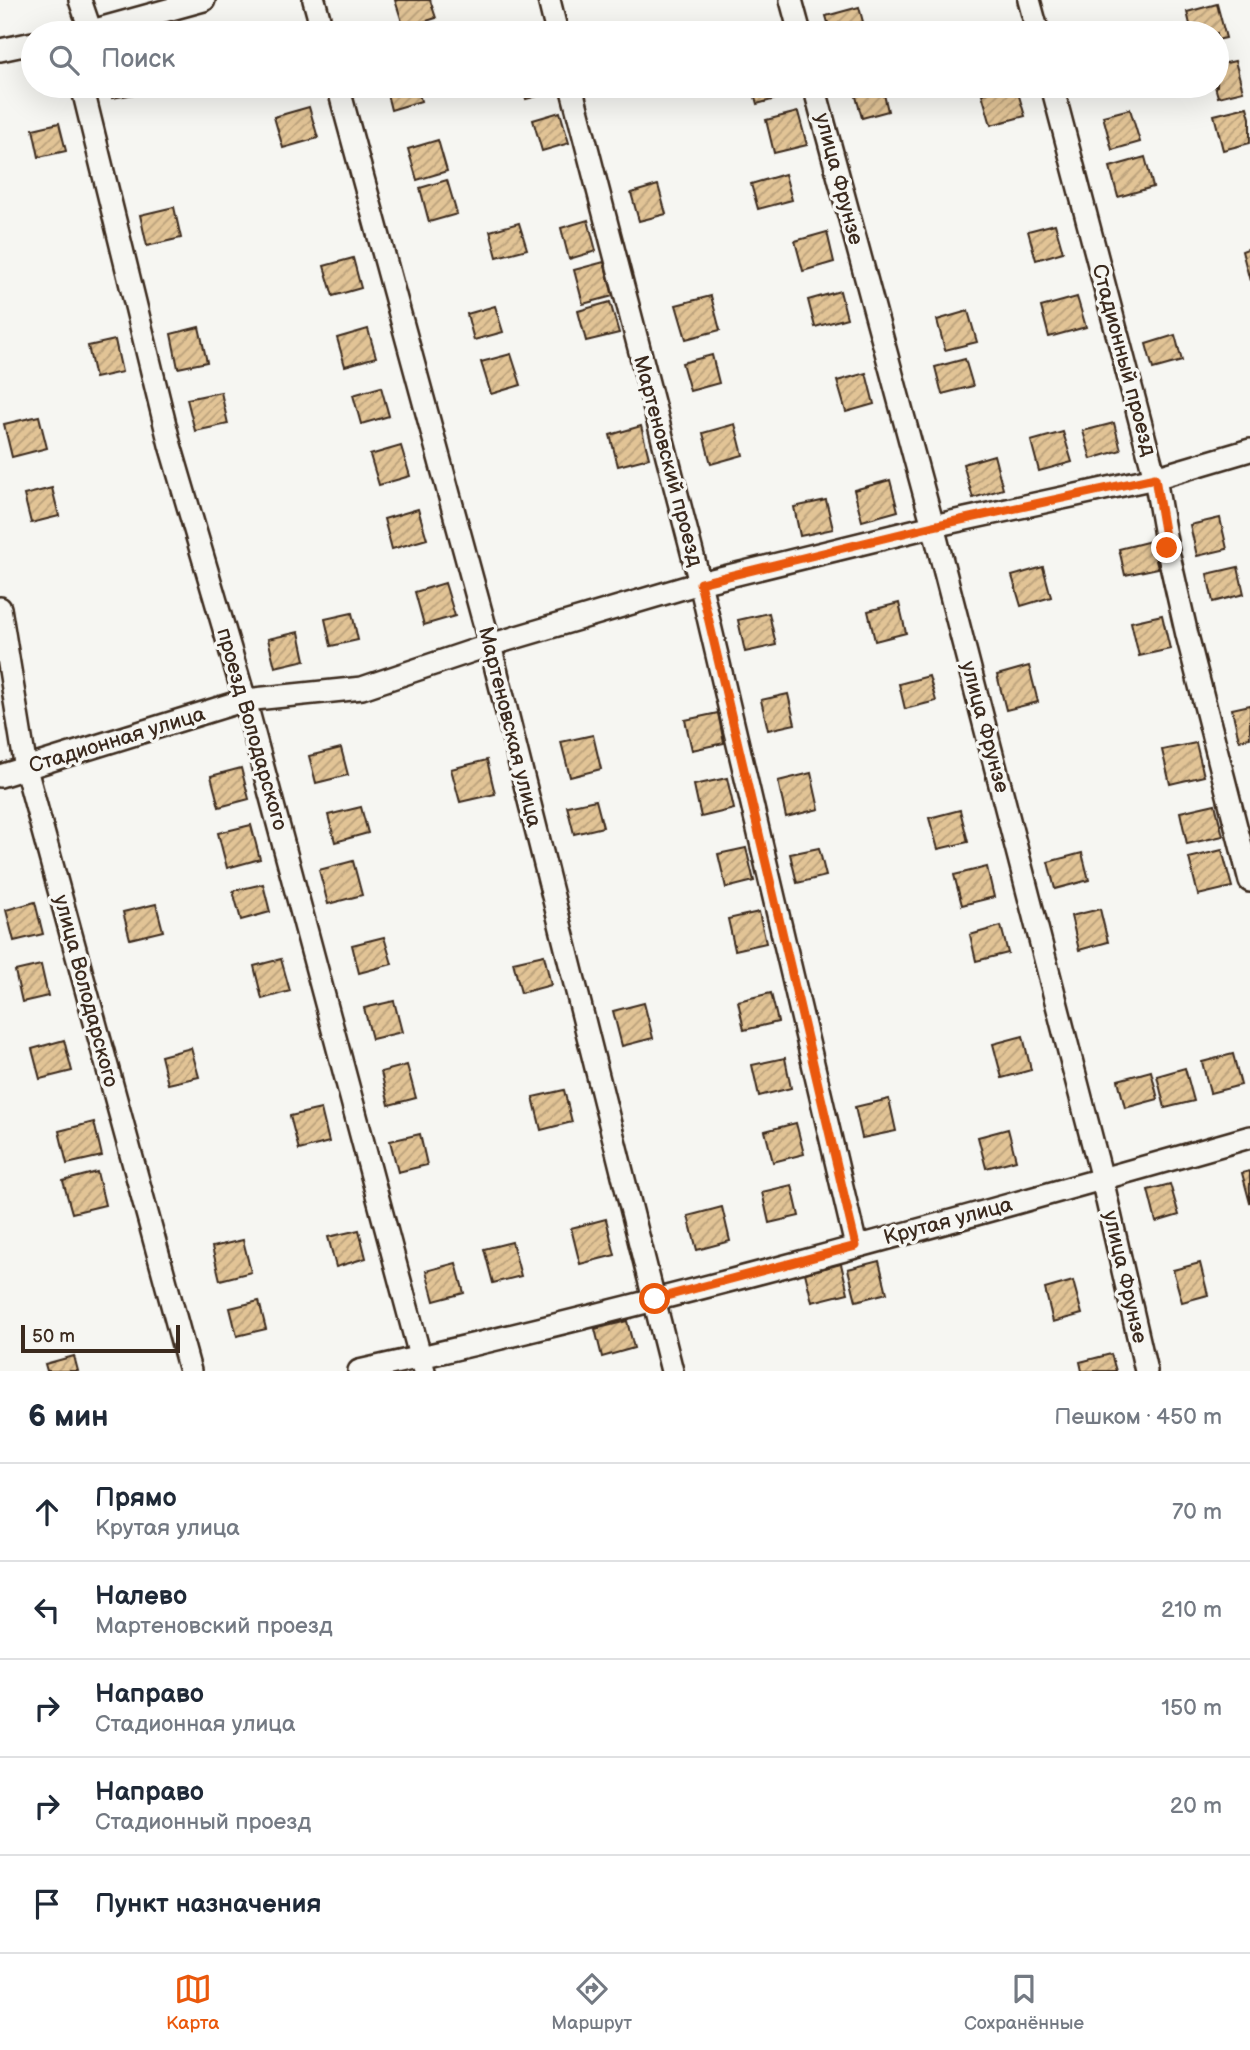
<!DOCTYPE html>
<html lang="ru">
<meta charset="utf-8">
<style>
:root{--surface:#fff;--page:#f6f6f7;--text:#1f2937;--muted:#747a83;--line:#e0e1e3;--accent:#ea580c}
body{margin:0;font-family:"Balsamiq Sans",sans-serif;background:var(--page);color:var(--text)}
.scale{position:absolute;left:21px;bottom:18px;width:159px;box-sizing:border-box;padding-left:7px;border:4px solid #3b2a1e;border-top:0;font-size:19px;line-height:24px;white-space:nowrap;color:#3b2a1e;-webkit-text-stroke:5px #f6f6f2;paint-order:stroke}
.stop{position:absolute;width:21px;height:21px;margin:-16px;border:5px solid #ea580c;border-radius:50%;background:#fff}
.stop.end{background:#ea580c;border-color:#fff;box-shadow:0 2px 7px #0008}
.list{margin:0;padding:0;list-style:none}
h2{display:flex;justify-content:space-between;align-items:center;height:91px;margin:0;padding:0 28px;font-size:30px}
h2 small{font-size:23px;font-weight:400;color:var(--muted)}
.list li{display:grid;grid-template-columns:46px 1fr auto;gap:21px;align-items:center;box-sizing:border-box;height:98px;padding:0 28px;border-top:2px solid var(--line)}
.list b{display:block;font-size:26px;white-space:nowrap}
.list p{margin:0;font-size:23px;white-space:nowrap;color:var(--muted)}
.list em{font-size:23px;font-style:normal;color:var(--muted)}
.icon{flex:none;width:38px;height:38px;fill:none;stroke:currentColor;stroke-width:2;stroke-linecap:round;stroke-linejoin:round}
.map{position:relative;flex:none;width:1250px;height:1371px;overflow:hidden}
.search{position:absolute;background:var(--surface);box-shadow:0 7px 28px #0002;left:21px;right:21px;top:21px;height:77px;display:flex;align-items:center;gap:18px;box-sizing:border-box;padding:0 24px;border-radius:38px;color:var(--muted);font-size:26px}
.sheet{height:581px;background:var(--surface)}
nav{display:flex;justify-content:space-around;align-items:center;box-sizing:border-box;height:98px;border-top:2px solid var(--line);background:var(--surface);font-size:19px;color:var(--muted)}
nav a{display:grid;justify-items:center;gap:4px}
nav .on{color:var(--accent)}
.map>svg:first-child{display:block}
.building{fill:url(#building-hatch);stroke:#3b2a1e;stroke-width:2}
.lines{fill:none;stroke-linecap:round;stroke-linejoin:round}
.minor-casing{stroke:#3b2a1e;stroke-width:26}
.minor{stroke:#f6f6f2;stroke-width:21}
.route{stroke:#ea580c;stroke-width:9}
.labels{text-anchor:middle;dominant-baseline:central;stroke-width:7;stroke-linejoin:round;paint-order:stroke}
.street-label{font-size:21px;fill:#3b2a1e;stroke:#f6f6f2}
</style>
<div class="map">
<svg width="1250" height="1371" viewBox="0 0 1250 1371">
<defs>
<pattern id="building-hatch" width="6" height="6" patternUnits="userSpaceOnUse" patternTransform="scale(1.75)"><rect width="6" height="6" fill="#e2c496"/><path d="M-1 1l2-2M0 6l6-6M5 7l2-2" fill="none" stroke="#b89f7a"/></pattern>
</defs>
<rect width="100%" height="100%" fill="#f6f6f2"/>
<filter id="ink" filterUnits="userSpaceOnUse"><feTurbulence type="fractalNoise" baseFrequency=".0143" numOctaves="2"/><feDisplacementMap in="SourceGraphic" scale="14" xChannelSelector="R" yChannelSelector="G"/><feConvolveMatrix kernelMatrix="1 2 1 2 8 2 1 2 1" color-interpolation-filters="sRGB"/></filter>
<g filter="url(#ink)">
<g class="building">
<path d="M395,0H430L436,18L404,28Z"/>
<path d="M1217,4L1226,38L1217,40V33H1192L1187,12Z"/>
<path d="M859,7L866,33H831L826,16Z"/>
<path d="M1000,26L1002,33H971Z"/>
<path d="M1235,61L1243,91L1218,97L1215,86H1217V65Z"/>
<path d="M110,86H144L145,92L112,98Z"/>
<path d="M385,86H417L421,101L391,110Z"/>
<path d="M522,86H556L557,91L526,99Z"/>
<path d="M752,86H787L790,95L757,104Z"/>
<path d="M853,86H882L888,111L862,118Z"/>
<path d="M1011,86H1016L1025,116L991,125L982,94Z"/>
<path d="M309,107L318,138L283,148L274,117Z"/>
<path d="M1247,107L1250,118V143L1223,150L1214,115Z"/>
<path d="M1130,109L1140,142L1112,150L1103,116Z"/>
<path d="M560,112L569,143L542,151L533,120Z"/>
<path d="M798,112L807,145L774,153L766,120Z"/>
<path d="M59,123L66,151L39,157L33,129Z"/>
<path d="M438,140L447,171L417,180L408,149Z"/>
<path d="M1145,157L1153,187L1118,197L1110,167Z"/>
<path d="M785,174L792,200L758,209L751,184Z"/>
<path d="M447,180L457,214L429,222L420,188Z"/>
<path d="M658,185L666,214L639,221L631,193Z"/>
<path d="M174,207L181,238L147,246L140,215Z"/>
<path d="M588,220L596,251L569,259L561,228Z"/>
<path d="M519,223L527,249L497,257L490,231Z"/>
<path d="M1055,224L1063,252L1036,260L1028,231Z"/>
<path d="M827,232L834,262L803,271L795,241Z"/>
<path d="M1250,248V281L1242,251Z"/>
<path d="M353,258L361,288L333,296L324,266Z"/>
<path d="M604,262L613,296L583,304L574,270Z"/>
<path d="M840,291L847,318L815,327L808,300Z"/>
<path d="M711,296L720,330L686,339L676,305Z"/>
<path d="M1077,297L1086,327L1049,337L1041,307Z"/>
<path d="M610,302L619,333L586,341L578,311Z"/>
<path d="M495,306L503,332L474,340L467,314Z"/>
<path d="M968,311L977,342L945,350L937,320Z"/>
<path d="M199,327L207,362L178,368L171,334Z"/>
<path d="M368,329L376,357L345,366L337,338Z"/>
<path d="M1175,335L1182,361L1153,369L1146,344Z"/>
<path d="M115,340L122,372L95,378L88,346Z"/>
<path d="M511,354L521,385L491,394L481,362Z"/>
<path d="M712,355L719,383L690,391L682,363Z"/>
<path d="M965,359L973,386L942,394L935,367Z"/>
<path d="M866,373L874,404L846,412L837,381Z"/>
<path d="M381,387L389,416L361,424L353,395Z"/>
<path d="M221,392L228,424L195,431L187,399Z"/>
<path d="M39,416L47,448L12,457L4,424Z"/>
<path d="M1114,423L1121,450L1091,459L1083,431Z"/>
<path d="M735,424L743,455L711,464L703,433Z"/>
<path d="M641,426L649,458L618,466L610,435Z"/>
<path d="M1063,432L1072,462L1039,471L1031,441Z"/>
<path d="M401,446L410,476L379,485L370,455Z"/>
<path d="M994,455L1003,489L973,498L963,464Z"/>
<path d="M890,480L898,511L862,521L854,490Z"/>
<path d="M52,488L59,516L31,523L24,495Z"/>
<path d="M826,500L833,529L800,536L794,507Z"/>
<path d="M418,509L427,539L392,549L384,519Z"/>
<path d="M1220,518L1227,549L1197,556L1190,525Z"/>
<path d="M1151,541L1158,568L1125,575L1119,549Z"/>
<path d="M1043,567L1051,597L1021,606L1012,576Z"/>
<path d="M1238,567L1244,594L1213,602L1207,574Z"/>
<path d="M445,583L455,616L424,625L415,592Z"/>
<path d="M899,603L906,633L875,641L868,611Z"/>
<path d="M352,613L358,640L331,646L325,619Z"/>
<path d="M769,613L776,645L745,652L738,620Z"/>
<path d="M1162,615L1170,649L1139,656L1131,622Z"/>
<path d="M299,632L305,660L275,667L268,639Z"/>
<path d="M1029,666L1038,702L1006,710L997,675Z"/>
<path d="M929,676L936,701L905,709L899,684Z"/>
<path d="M788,694L795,724L768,730L761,700Z"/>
<path d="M1250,705V738L1239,740L1232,709Z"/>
<path d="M718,713L724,743L692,750L685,720Z"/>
<path d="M593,735L601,769L570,777L561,742Z"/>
<path d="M1196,743L1204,776L1170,784L1162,750Z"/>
<path d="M341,748L348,775L316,783L309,756Z"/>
<path d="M487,760L495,794L460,802L451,769Z"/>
<path d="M241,768L249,799L219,807L211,776Z"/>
<path d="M811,773L819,809L786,817L778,781Z"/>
<path d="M727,778L734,809L701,817L694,785Z"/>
<path d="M596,800L603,827L574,834L567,806Z"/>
<path d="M1215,804L1223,836L1187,844L1180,812Z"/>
<path d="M361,807L368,833L335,842L328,815Z"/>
<path d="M960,810L968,842L938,849L929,818Z"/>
<path d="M251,825L260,859L227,868L218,833Z"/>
<path d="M746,848L754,881L726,888L718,854Z"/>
<path d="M819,848L826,876L797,883L790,854Z"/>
<path d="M1222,850L1232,887L1198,895L1189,858Z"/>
<path d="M1082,853L1089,880L1055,889L1048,862Z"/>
<path d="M353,861L362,895L328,904L319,870Z"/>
<path d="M987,867L994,897L962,905L954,875Z"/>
<path d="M263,884L270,912L241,920L233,891Z"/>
<path d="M35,902L43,934L14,941L6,910Z"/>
<path d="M156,904L163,931L130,939L123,912Z"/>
<path d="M1100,909L1108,942L1079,950L1071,916Z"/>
<path d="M759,912L766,943L735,950L728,919Z"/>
<path d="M1001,926L1008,953L976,961L970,935Z"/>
<path d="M384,937L392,964L359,973L352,945Z"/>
<path d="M544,955L551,985L521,993L513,962Z"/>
<path d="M281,959L290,991L262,999L254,966Z"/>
<path d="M41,965L48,996L22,1002L15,971Z"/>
<path d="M771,993L778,1022L744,1030L738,1001Z"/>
<path d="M394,1001L402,1032L372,1039L364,1008Z"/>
<path d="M644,1003L653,1038L622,1046L613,1011Z"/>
<path d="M1023,1036L1031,1070L1002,1078L993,1044Z"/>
<path d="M64,1040L72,1071L40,1079L32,1049Z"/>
<path d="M191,1048L199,1077L168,1084L161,1056Z"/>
<path d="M1233,1054L1241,1085L1210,1093L1202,1062Z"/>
<path d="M785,1058L791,1088L759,1096L752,1065Z"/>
<path d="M407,1065L416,1098L389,1105L381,1072Z"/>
<path d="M1185,1068L1194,1101L1165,1108L1157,1076Z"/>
<path d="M1151,1071L1158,1099L1125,1108L1118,1080Z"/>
<path d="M564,1090L572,1122L541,1130L533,1097Z"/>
<path d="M889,1099L896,1131L862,1138L855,1107Z"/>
<path d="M321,1109L329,1142L299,1150L290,1116Z"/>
<path d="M94,1122L102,1156L67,1164L59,1131Z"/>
<path d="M796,1123L804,1154L773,1162L765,1131Z"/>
<path d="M1008,1129L1016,1160L986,1168L978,1137Z"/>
<path d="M420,1134L427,1165L398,1172L390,1141Z"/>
<path d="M1250,1171V1203L1242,1173Z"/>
<path d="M97,1172L105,1205L72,1213L63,1181Z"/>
<path d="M1170,1184L1179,1215L1156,1222L1148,1190Z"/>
<path d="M792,1185L799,1216L769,1223L762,1192Z"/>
<path d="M722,1207L730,1241L697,1250L688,1216Z"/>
<path d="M606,1219L615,1255L580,1264L571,1228Z"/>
<path d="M359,1230L366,1258L336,1267L328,1237Z"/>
<path d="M243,1240L251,1272L220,1280L212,1247Z"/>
<path d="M512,1242L521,1276L493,1283L484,1249Z"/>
<path d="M879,1261L887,1293L856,1301L848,1269Z"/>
<path d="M456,1263L464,1293L434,1301L426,1271Z"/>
<path d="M1200,1263L1208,1295L1182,1302L1173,1270Z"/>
<path d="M841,1264L848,1293L812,1302L805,1273Z"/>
<path d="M1073,1281L1082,1314L1053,1322L1045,1289Z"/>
<path d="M259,1301L266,1329L237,1336L230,1308Z"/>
<path d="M627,1321L634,1348L602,1357L595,1329Z"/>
<path d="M1111,1354L1116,1371H1082L1080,1362Z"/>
<path d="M74,1356L78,1371H47L45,1364Z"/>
</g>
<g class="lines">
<defs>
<g id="minor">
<path d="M80,0L91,32"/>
<path d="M314,0L323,33"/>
<path d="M549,0L557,33"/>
<path d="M791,0L800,33"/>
<path d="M1029,0L1038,33"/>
<path d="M84,33L204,0"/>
<path d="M0,50L33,43"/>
<path d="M82,86L170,445L245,700L424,1371"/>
<path d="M338,86L490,645L672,1371"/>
<path d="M571,86L700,583L856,1246"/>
<path d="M814,86L933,526L1102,1179L1146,1371"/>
<path d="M1052,86L1155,478L1167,547L1187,635L1250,881"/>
<path d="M0,608L26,769L190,1371"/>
<path d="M0,776L245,700L362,688L490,645L700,583L933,526L1155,478L1250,450"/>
<path d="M359,1371C659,1304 955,1221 1250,1137"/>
</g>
</defs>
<use href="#minor" class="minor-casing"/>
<use href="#minor" class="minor"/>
</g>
</g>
<g class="lines" filter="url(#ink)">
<path class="route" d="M655,1299L856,1246L700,583L933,526L1155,478L1167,548"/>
</g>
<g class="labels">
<g class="street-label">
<text transform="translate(839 179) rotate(75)">улица Фрунзе</text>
<text transform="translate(1124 360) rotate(75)">Стадионный проезд</text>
<text transform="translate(668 461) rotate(75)">Мартеновский проезд</text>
<text transform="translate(510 727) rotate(76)">Мартеновская улица</text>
<text transform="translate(985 727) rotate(75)">улица Фрунзе</text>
<text transform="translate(252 729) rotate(74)">проезд Володарского</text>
<text transform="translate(117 740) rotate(-17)">Стадионная улица</text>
<text transform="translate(86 991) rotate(75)">улица Володарского</text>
<text transform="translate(948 1221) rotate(-15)">Крутая улица</text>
<text transform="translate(1125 1277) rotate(77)">улица Фрунзе</text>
</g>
</g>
</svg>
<div class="scale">50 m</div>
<div class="stop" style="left:655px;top:1299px"></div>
<div class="stop end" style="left:1167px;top:548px"></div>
<div class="search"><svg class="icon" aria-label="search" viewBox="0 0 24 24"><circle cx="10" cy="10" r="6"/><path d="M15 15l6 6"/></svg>Поиск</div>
</div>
<section class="sheet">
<h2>6 мин<small>Пешком · 450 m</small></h2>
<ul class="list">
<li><svg class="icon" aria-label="ahead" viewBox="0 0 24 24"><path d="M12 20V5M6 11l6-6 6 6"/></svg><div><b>Прямо</b><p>Крутая улица</p></div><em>70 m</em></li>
<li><svg class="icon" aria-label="left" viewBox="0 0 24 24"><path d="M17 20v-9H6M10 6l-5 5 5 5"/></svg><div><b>Налево</b><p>Мартеновский проезд</p></div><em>210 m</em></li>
<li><svg class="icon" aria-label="right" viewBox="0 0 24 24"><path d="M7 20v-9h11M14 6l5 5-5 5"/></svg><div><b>Направо</b><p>Стадионная улица</p></div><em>150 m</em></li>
<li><svg class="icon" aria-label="right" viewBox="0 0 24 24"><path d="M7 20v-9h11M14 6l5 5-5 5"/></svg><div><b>Направо</b><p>Стадионный проезд</p></div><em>20 m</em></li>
<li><svg class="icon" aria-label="arrive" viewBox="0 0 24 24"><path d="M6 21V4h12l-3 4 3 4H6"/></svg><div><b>Пункт назначения</b></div></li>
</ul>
</section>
<nav>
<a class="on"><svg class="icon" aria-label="map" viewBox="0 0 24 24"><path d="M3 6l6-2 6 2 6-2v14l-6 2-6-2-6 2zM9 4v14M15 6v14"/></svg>Карта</a>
<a><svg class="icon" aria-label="directions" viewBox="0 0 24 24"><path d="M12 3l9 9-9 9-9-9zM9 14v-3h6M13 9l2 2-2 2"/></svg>Маршрут</a>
<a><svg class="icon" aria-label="saved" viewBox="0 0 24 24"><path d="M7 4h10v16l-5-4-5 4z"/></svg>Сохранённые</a>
</nav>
